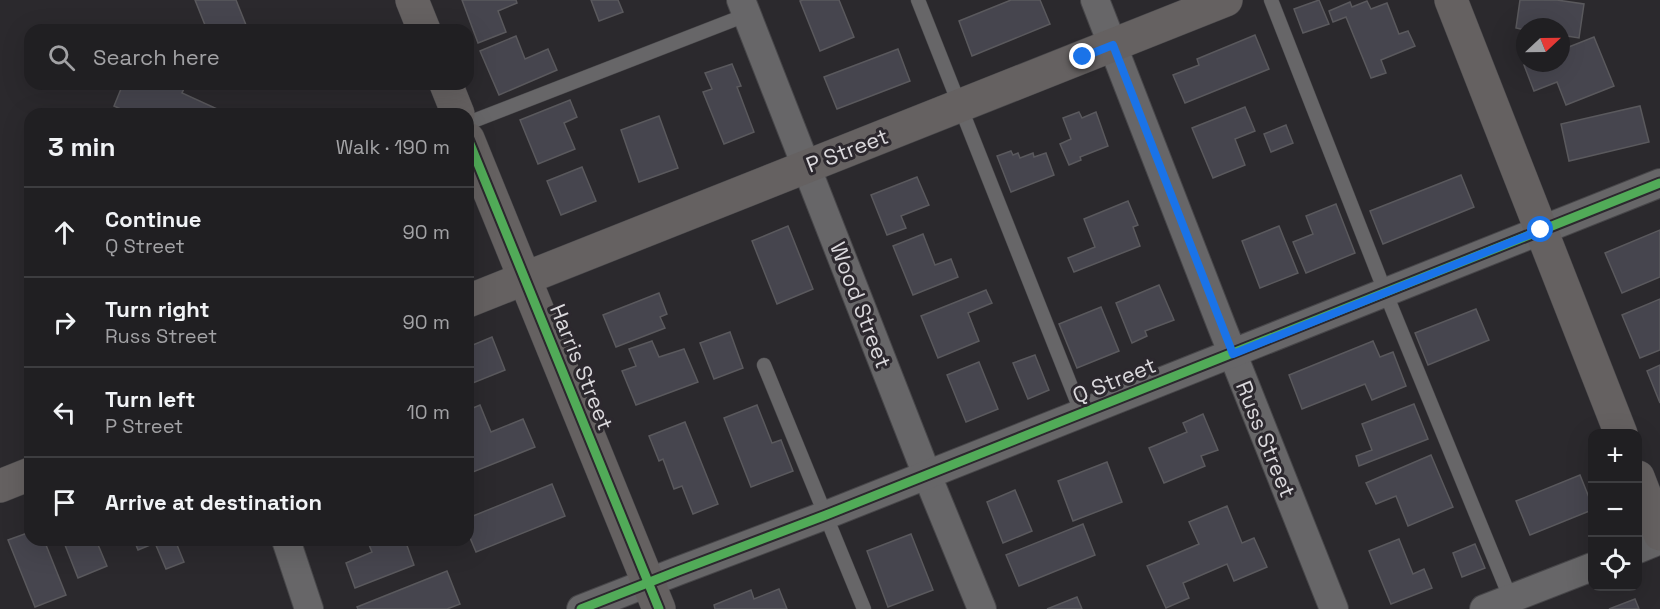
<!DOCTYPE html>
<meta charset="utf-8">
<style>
:root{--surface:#201f22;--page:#2d2c2f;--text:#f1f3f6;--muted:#a2a2a5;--line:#3d3d40}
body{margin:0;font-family:"Space Grotesk",sans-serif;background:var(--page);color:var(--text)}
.controls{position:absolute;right:18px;bottom:18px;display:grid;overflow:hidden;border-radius:12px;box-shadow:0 6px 24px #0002}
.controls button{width:54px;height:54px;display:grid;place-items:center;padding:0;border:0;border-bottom:2px solid var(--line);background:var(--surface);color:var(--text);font:30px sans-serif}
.compass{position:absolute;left:1516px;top:18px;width:54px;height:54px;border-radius:50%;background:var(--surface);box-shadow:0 6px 24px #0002;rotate:68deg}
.stop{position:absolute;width:18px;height:18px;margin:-14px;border:4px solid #1a73e8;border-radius:50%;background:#fff}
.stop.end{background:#1a73e8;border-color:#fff;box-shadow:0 2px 6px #0008}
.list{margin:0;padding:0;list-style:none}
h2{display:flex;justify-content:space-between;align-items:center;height:78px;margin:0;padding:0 24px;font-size:26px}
h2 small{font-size:20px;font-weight:400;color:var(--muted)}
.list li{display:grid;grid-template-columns:39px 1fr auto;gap:18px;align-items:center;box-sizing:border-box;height:90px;padding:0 24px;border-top:2px solid var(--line)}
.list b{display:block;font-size:22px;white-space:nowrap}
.list p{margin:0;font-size:20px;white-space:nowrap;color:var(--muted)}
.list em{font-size:20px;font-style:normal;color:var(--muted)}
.icon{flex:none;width:33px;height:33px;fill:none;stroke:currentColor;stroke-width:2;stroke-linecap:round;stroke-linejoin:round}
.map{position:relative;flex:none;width:1660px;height:609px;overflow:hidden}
.search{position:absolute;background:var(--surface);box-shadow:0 6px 24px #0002;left:24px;top:24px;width:450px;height:66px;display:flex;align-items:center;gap:15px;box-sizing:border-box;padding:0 21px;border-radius:18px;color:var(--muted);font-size:22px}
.panel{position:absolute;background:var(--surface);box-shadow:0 6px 24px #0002;left:24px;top:108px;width:450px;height:438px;border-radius:18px}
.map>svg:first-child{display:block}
.building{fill:#46454e;stroke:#5a595d;stroke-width:1.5}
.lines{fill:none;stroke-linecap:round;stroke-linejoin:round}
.lane-casing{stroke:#474649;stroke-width:15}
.street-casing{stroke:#474649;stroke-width:30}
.secondary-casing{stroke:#474649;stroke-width:34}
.lane{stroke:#676668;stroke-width:14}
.street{stroke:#676668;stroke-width:28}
.secondary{stroke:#656161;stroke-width:33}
.cycleway-casing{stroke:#2c282e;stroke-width:13}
.cycleway{stroke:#51ab58;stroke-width:9}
.route{stroke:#1a73e8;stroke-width:8}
.labels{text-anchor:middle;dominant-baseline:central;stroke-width:6;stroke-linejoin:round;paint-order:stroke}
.street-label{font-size:22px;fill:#dad8dc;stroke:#2c282e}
</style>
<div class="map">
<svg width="1660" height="609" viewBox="0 0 1660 609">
<rect width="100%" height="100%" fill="#2b292d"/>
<g class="building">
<path d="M195,0H236L248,30H207Z"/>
<path d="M462,0H516L517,3L498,11L506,32L478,43Z"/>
<path d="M591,0H618L623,12L599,21Z"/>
<path d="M803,0H839L854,37L820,51L800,1Z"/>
<path d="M1011,0H1040L1050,24L972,56L959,21Z"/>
<path d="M1319,0L1329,24L1303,33L1294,9Z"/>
<path d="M1520,0H1557L1584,4L1579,38L1561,35V27H1525V30L1516,28Z"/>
<path d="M1367,1L1371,9L1387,3L1399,34L1408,31L1415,46L1381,60L1386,73L1371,78L1346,17L1333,22L1329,11L1350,2L1352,7Z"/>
<path d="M1255,35L1269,69L1185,103L1173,75L1199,65L1197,59Z"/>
<path d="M516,36L525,59L548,49L557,70L499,95L480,51Z"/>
<path d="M1594,37L1614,86L1566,105L1557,82L1534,91L1524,65L1529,63H1561V50Z"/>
<path d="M898,49L910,81L837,109L824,77Z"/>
<path d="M732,64L741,86L737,87L754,132L724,144L703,92L712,89L705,73Z"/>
<path d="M123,84H186L182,93L228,114H132L114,106Z"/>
<path d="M570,100L577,117L564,123L575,149L538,164L520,120Z"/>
<path d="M1640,106L1649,142L1569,161L1561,124Z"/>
<path d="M1245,107L1255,131L1235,139L1245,165L1213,178L1192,128Z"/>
<path d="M1079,112L1082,118L1096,112L1108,146L1080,157L1081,160L1069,165L1060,144L1071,139L1063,118Z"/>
<path d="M659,116L678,168L639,182L621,130Z"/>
<path d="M1286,125L1293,143L1271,152L1264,134Z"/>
<path d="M1011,151L1013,155L1018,153L1020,158L1033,153L1034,157L1046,153L1054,175L1011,192L997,156Z"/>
<path d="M582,167L596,201L561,215L547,181Z"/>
<path d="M1461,175L1474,207L1383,244L1370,211Z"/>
<path d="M917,177L929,205L901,216L906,228L887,235L871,195Z"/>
<path d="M1128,201L1138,225L1133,227L1140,246L1074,272L1068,258L1095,247L1084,219Z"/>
<path d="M1336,204L1355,253L1306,273L1293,242L1313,234L1306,216Z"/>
<path d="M788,226L813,289L777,304L752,241Z"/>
<path d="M1279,226L1298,273L1260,288L1242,241Z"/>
<path d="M1660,230V277L1622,293L1605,253Z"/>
<path d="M923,234L935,265L951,259L958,277L913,295L893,246Z"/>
<path d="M1159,285L1174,320L1145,331L1147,336L1132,343L1116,303Z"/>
<path d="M986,290L992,303L968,313L979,341L938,358L921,316Z"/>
<path d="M659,293L667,314L660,317L665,328L616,347L603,315Z"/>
<path d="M1660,299V350L1640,358L1622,315Z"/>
<path d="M1101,307L1119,351L1077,368L1059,324Z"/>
<path d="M1476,309L1489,340L1428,365L1415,333Z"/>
<path d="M730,332L743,368L714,379L700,343Z"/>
<path d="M492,337L505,370L468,385V347Z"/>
<path d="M652,341L659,357L684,349L698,382L636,405L622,371L636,366L629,349Z"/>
<path d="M1373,341L1380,357L1393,352L1406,386L1372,400L1365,384L1302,409L1289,375Z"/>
<path d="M1035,355L1049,390L1028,399L1013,363Z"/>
<path d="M979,362L998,409L966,422L947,375Z"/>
<path d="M1660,365V403L1647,371Z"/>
<path d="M1414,404L1428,439L1359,466L1356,456L1372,450L1362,424Z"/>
<path d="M480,405L491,432L523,419L535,447L468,474V410Z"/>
<path d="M757,405L772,443L781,440L793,471L751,487L724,418Z"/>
<path d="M1203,414L1218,450L1201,456L1205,466L1164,483L1149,448L1187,432L1183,423Z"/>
<path d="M685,422L718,504L693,514L682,486L674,489L663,459L659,461L649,436Z"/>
<path d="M1431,455L1453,507L1408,526L1396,496L1376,504L1366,483Z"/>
<path d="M1107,462L1122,502L1073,521L1058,481Z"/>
<path d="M1580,475L1592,505V510L1530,535L1516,501Z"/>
<path d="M552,484L565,516L476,552L468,533V518Z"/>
<path d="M1015,490L1032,531L1003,543L987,502Z"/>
<path d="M1227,506L1242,543L1254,538L1267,567L1234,581L1227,564L1183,583L1189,598L1166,608L1147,566L1199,544L1189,522Z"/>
<path d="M1083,524L1095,555L1019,586L1006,555Z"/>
<path d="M30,532V540H44L66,595L35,607L8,540Z"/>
<path d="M911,534L933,590L888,607L867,551Z"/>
<path d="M1399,539L1413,574L1424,569L1432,588L1391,604L1369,551Z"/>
<path d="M63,540H96L107,566L78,578Z"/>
<path d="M134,540H175L184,562L166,569L155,543L138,550Z"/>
<path d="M367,540H405L414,565L355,588L346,563L372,552Z"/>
<path d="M1475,544L1485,568L1462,577L1453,553Z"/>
<path d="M447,571L460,604L447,609H358L357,607Z"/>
<path d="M779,589L787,609H715L714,605L751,590L754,599Z"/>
<path d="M1077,597L1082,609H1047Z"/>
<path d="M1635,599L1639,609H1609Z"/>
</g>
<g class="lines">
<defs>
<g id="lane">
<path d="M918,0L1082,414"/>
<path d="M1271,0L1386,294L1512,602"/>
<path d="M468,123L746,15"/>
<path d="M764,365L864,609"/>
</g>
<g id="street">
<path d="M741,0L927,475L982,609"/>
<path d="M1095,0L1222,327L1334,609"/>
<path d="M286,540L309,609"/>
<path d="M1638,549L1660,540"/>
<path d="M581,609L678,571L826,515L1660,183"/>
<path d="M1484,609L1592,567"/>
</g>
<g id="secondary">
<path d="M412,0L424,30"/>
<path d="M1451,0L1621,434"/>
<path d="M446,84L458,114"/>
<path d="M468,139L659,609"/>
<path d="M468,301L1226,0"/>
<path d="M1638,477L1660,534"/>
<path d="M0,486L30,474"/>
</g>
</defs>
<use href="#lane" class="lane-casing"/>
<use href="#street" class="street-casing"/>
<use href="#secondary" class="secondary-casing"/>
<use href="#lane" class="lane"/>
<use href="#street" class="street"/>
<use href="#secondary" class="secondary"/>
<defs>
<g id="cycleway">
<path d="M468,139L659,609"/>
<path d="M581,609L678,571L826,515L1660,183"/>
</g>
</defs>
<use href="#cycleway" class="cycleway-casing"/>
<use href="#cycleway" class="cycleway"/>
</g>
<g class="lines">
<path class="route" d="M1083,57L1113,45L1233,354L1541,230"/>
</g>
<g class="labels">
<g class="street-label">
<text transform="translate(847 150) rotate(-21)">P Street</text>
<text transform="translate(861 305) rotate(69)">Wood Street</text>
<text transform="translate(582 367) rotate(68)">Harris Street</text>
<text transform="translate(1114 380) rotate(-22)">Q Street</text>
<text transform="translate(1266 439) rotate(68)">Russ Street</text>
</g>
</g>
</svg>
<div class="controls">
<button>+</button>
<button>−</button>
<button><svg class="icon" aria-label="locate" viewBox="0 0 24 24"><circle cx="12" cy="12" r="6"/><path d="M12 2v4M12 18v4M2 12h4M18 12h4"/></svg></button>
</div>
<svg class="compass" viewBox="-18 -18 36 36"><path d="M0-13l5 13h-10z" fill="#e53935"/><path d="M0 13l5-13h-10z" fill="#a2a2a5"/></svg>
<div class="stop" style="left:1541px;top:230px"></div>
<div class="stop end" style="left:1083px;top:57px"></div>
<div class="search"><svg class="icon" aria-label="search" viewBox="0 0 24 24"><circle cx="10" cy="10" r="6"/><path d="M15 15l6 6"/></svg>Search here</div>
<section class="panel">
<h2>3 min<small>Walk · 190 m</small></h2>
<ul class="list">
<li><svg class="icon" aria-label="ahead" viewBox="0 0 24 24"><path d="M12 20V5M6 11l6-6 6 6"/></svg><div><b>Continue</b><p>Q Street</p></div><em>90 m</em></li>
<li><svg class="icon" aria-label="right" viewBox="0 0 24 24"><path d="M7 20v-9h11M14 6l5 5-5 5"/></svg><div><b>Turn right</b><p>Russ Street</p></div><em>90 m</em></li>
<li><svg class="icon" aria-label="left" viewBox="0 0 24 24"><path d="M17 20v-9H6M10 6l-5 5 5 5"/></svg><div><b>Turn left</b><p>P Street</p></div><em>10 m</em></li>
<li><svg class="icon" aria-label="arrive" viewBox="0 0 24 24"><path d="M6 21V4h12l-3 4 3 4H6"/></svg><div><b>Arrive at destination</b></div></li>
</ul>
</section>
</div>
